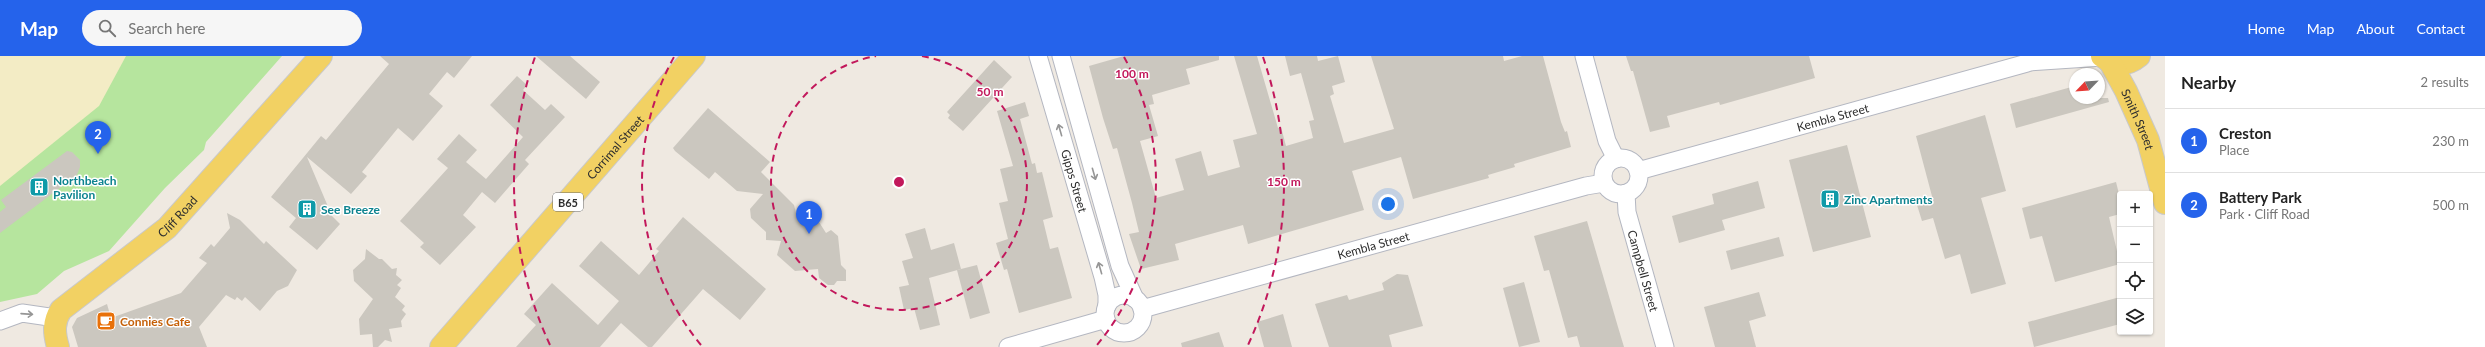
<!DOCTYPE html>
<meta charset="utf-8">
<style>
:root{--surface:#fff;--page:#f6f6f6;--text:#222;--muted:#767676;--line:#e0e0e0;--accent:#2563eb}
body{margin:0;font-family:Lato,sans-serif;background:var(--page);color:var(--text)}
.controls{position:absolute;right:12px;bottom:12px;display:grid;overflow:hidden;border-radius:4px;box-shadow:0 1px 3px #0004}
.controls button{width:36px;height:36px;display:grid;place-items:center;padding:0;border:0;border-bottom:1px solid var(--line);background:var(--surface);color:var(--text);font:20px sans-serif}
.compass{position:absolute;left:2069px;top:12px;width:36px;height:36px;border-radius:50%;background:var(--surface);box-shadow:0 1px 3px #0004;rotate:245deg}
.you{position:absolute;left:1388px;top:148px;width:14px;height:14px;margin:-10px;border:3px solid #fff;border-radius:50%;background:#1a73e8;box-shadow:0 0 0 6px #1a73e833}
.badge{display:grid;place-items:center;width:26px;height:26px;border-radius:50%;background:var(--accent);color:#fff;font-size:13px;font-weight:700}
.pin{position:absolute;translate:-50% -33px;filter:drop-shadow(0 1px 2px #0008)}
.pin::after{content:'';position:absolute;top:21px;width:14px;height:12px;background:inherit;clip-path:polygon(0 0,100% 0,50% 100%)}
.list{margin:0;padding:0;list-style:none}
h2{display:flex;justify-content:space-between;align-items:center;height:52px;margin:0;padding:0 16px;font-size:17px}
h2 small{font-size:13px;font-weight:400;color:var(--muted)}
.list li{display:grid;grid-template-columns:26px 1fr auto;gap:12px;align-items:center;box-sizing:border-box;height:64px;padding:0 16px;border-top:1px solid var(--line)}
.list b{display:block;font-size:15px;white-space:nowrap}
.list p{margin:0;font-size:13px;white-space:nowrap;color:var(--muted)}
.list em{font-size:13px;font-style:normal;color:var(--muted)}
.icon{flex:none;width:22px;height:22px;fill:none;stroke:currentColor;stroke-width:2;stroke-linecap:round;stroke-linejoin:round}
.map{position:relative;flex:none;width:2165px;height:291px;overflow:hidden}
header{display:flex;align-items:center;gap:24px;box-sizing:border-box;height:56px;padding:0 20px;background:var(--accent);color:#fff}
header strong{font-size:19px}
nav{display:flex;gap:22px;margin-inline-start:auto;font-size:14px}
.search{width:280px;height:36px;background:var(--page);display:flex;align-items:center;gap:10px;box-sizing:border-box;padding:0 14px;border-radius:22px;color:var(--muted);font-size:15px}
main{display:flex}
aside{flex:1;background:var(--surface)}
.map>svg:first-child{display:block}
.green{fill:#b6e59e}
.sand{fill:#f3ecc5}
.building{fill:#cbc7bf}
.lines{fill:none;stroke-linecap:round;stroke-linejoin:round}
.minor-casing{stroke:#b4b7c1;stroke-width:19}
.major-casing{stroke:#c9c9c9;stroke-width:24}
.minor{stroke:#fff;stroke-width:17}
.major{stroke:#f2d163;stroke-width:22}
.oneway{stroke:#969696}
.ring{fill:none;stroke:#c2185b;stroke-width:2;stroke-dasharray:7 5}
.labels{text-anchor:middle;dominant-baseline:central;stroke-width:3;stroke-linejoin:round;paint-order:stroke}
.shield{fill:#fff;stroke:#6d6d6d;stroke-width:1}
.shield-label{font-size:11px;font-weight:bold;fill:#2e2e2e}
.street-label{font-size:12px;fill:#2e2e2e;stroke:#fff}
.culture-label{font-size:12px;font-weight:bold;fill:#0d838f;stroke:#fff;text-anchor:start}
.food-label{font-size:12px;font-weight:bold;fill:#c56008;stroke:#fff;text-anchor:start}
.centre{fill:#c2185b;stroke:#fff;stroke-width:2}
.ring-label{font-size:12px;text-anchor:middle;font-weight:bold;fill:#c2185b;stroke:#fff;stroke-width:3;stroke-linejoin:round;paint-order:stroke}
</style>
<header>
<strong>Map</strong>
<div class="search"><svg class="icon" aria-label="search" viewBox="0 0 24 24"><circle cx="10" cy="10" r="6"/><path d="M15 15l6 6"/></svg>Search here</div>
<nav><a>Home</a><a>Map</a><a>About</a><a>Contact</a></nav>
</header>
<main>
<div class="map">
<svg width="2165" height="291" viewBox="0 0 2165 291">
<rect width="100%" height="100%" fill="#efe9e1"/>
<path class="green" d="M0,0H282L206,86L204,94L165,132L109,195L64,215L37,238L0,246Z"/>
<path class="sand" d="M0,0H126L99,50L0,130Z"/>
<g class="building">
<path d="M380,0H472L454,22L447,16L429,38L443,50L413,85L398,72L362,116L367,120L351,138L307,101L332,160L340,168L317,194L289,171L296,162L271,141L321,80L326,84L389,8Z"/>
<path d="M536,0H570L600,26L586,43Z"/>
<path d="M1124,0H1219V4L1186,13L1190,28L1152,39L1154,48L1149,49L1158,80L1140,85L1156,142L1184,134L1175,103L1201,95L1208,120L1240,111L1233,84L1257,78L1234,0H1257L1278,72L1281,71L1286,90L1313,82L1309,65L1314,64L1301,17L1290,20L1285,0H1317L1318,5L1338,0L1345,26L1332,30L1334,38L1330,40L1344,87L1394,73L1371,0H1503L1504,5L1522,0H1543L1561,66L1565,76L1567,75L1571,91L1514,108L1515,111L1488,119L1489,122L1413,143L1401,101L1352,115L1364,154L1248,188L1243,169L1175,188L1179,204L1141,213L1129,178L1139,176L1132,147L1117,92L1113,93L1103,62L1089,10Z"/>
<path d="M1626,0H1809L1815,22L1720,49L1719,46L1667,60L1670,71L1650,76L1633,15H1631Z"/>
<path d="M994,4L1012,21L963,75L948,62L950,59L947,56Z"/>
<path d="M517,20L527,29L523,34L545,54L551,48L565,61L525,104L529,108L495,147L482,136L463,159L476,171L440,209L420,191L424,187L400,165L448,112L437,103L459,78L477,94L466,106L486,123L523,81L490,49Z"/>
<path d="M2075,30V42H2108L2109,46L2016,72L2010,48Z"/>
<path d="M1025,46L1029,60L1020,63L1032,108L1035,107L1037,117L1042,116L1053,161L1043,164L1050,193L1058,191L1072,242L1019,257L1007,213L1004,214L996,187L1008,183L999,147L1008,145L1000,113L1013,110L997,55Z"/>
<path d="M708,52L770,106L761,116L794,149L796,157L809,158L819,166L826,177L831,174L838,180L841,209L846,214V225H837L834,229H828L819,222L818,213L795,215L777,199L781,185L766,184V176L751,162L750,153L763,138L737,135L715,116L709,123L675,95L673,92Z"/>
<path d="M1985,59L2006,135L1981,142L2006,228L1971,238L1960,198L1945,203L1933,162L1922,165L1917,149L1933,144L1916,80Z"/>
<path d="M1847,89L1871,181L1813,196L1789,104Z"/>
<path d="M67,95L72,96L80,104V111L77,119L0,177V156L6,151L1,144Z"/>
<path d="M1758,125L1765,152L1722,164L1725,174L1679,187L1672,160L1714,148L1712,138Z"/>
<path d="M2116,126L2120,142V158L2109,161L2120,208L2055,226L2042,180L2030,183L2022,152Z"/>
<path d="M227,157L240,164L264,188L266,185L297,214L288,230L277,235L260,255L245,241L242,245L237,241L235,244L226,239L199,271L207,291H78L72,271L77,262L107,248L111,262L181,237L207,207L199,202L211,188L214,191L230,172Z"/>
<path d="M683,161L766,233L740,264L703,233L652,291H648L621,267L600,291H516L536,269L524,258L552,227L598,269L619,245L579,210L601,185L639,219L659,195L656,193Z"/>
<path d="M1587,165L1618,271L1624,291H1580L1577,280L1568,282L1549,214L1544,215L1534,180Z"/>
<path d="M925,172L931,194L954,187L961,213L929,222L940,269L920,274L914,252L904,254L899,231L909,229L902,205L913,202L905,178Z"/>
<path d="M1779,181L1784,200L1731,214L1726,195Z"/>
<path d="M366,193L379,203H382L392,213L397,212L396,219L402,224L397,229L401,232L395,241L405,250L402,254L406,258L401,265L402,271L389,273L392,286L385,284L378,291H373L372,278L360,279L359,263L373,243L354,225L353,214L365,203Z"/>
<path d="M977,209L990,257L970,263L957,214Z"/>
<path d="M1397,218L1408,219L1423,270L1389,279L1392,291H1329L1315,248L1347,239L1349,244L1384,234L1382,227Z"/>
<path d="M1524,226L1540,286L1519,291L1503,232Z"/>
<path d="M1759,236L1766,260L1749,265L1756,291H1715L1704,251Z"/>
<path d="M2120,241V268L2034,291L2028,266Z"/>
<path d="M1283,258L1292,291H1264L1257,266Z"/>
<path d="M1219,276L1224,291H1182L1181,287Z"/>
</g>
<g class="lines">
<defs>
<g id="minor">
<path id="s1" d="M1038,0L1103,221L1107,239V250"/>
<path d="M1061,0L1120,210L1135,243"/>
<path d="M1584,0L1607,85L1616,103"/>
<path d="M2029,6L2103,1"/>
<circle cx="1621" cy="120" r="18"/>
<path id="s2" d="M1638,115L2027,7L2041,0"/>
<path id="s3" d="M1626,137L1627,156L1665,291"/>
<circle cx="1124" cy="258" r="19"/>
<path id="s4" d="M1142,253L1586,130L1604,127"/>
<path d="M0,265L22,257L56,262"/>
<path d="M1008,291L1106,263"/>
</g>
<g id="major">
<path d="M2102,0C2114,10 2127,10 2139,0"/>
<path id="s5" d="M2110,6L2126,35L2148,84L2165,147"/>
<path id="s6" d="M58,291C54,277 53,266 61,254L167,172L321,0"/>
<path id="s7" d="M441,291L694,0"/>
</g>
</defs>
<use href="#minor" class="minor-casing"/>
<use href="#major" class="major-casing"/>
<use href="#minor" class="minor"/>
<use href="#major" class="major"/>
</g>
<defs><path id="oneway-shaft" d="M-6 0H5M1.5-3L5.5 0L1.5 3" fill="none" stroke-width="1.6" stroke-linecap="round" stroke-linejoin="round"/></defs>
<g class="oneway">
<use href="#oneway-shaft" transform="translate(1060 74) rotate(-106)"/>
<use href="#oneway-shaft" transform="translate(1094 118) rotate(74)"/>
<use href="#oneway-shaft" transform="translate(1100 212) rotate(-106)"/>
<use href="#oneway-shaft" transform="translate(27 258) rotate(4)"/>
</g>
<g class="ring">
<path d="M922 0A128 128 0 1 1 876 0"/>
<path d="M701 289A257 257 0 0 1 674 1M1124 1A257 257 0 0 1 1097 289"/>
<path d="M550 289A385 385 0 0 1 535 1M1263 1A385 385 0 0 1 1248 289"/>
</g>
<defs>
<symbol id="building-square" viewBox="-11 -11 22 22"><rect x="-9" y="-9" width="18" height="18" rx="4" fill="#0f9aa8" stroke="#fff"/><path d="M-4-6H4V6H1V3H-1V6H-4ZM-2.5-4.3h1.7v1.8h-1.7ZM.8-4.3h1.7v1.8H.8ZM-2.5-1h1.7V.8h-1.7ZM.8-1h1.7V.8H.8Z" fill="#fff"/></symbol>
<symbol id="cafe-square" viewBox="-11 -11 22 22"><rect x="-9" y="-9" width="18" height="18" rx="4" fill="#e8710a" stroke="#fff"/><path d="M-5.5-4.5H6V0H3Q3 3.5 0 3.5H-2.5Q-5.5 3.5-5.5 0ZM3-3.2v2h1.7v-2ZM-6 4.5H4V6H-6Z" fill="#fff"/></symbol>
</defs>
<g fill-rule="evenodd">
<use href="#building-square" x="28" y="120" width="22" height="22"/>
<use href="#building-square" x="1819" y="132" width="22" height="22"/>
<use href="#building-square" x="296" y="142" width="22" height="22"/>
<use href="#cafe-square" x="95" y="254" width="22" height="22"/>
</g>
<g class="labels">
<rect class="shield" x="553" y="137" width="30" height="18" rx="3"/>
<g class="shield-label">
<text x="568" y="146">B65</text>
</g>
<g class="street-label">
<text stroke="none"><textPath href="#s2" startOffset="202">Kembla Street</textPath></text>
<text stroke="none"><textPath href="#s5" startOffset="64">Smith Street</textPath></text>
<text stroke="none"><textPath href="#s7" startOffset="265">Corrimal Street</textPath></text>
<text stroke="none"><textPath href="#s1" startOffset="130">Gipps Street</textPath></text>
<text stroke="none"><textPath href="#s6" startOffset="188">Cliff Road</textPath></text>
<text stroke="none"><textPath href="#s4" startOffset="240">Kembla Street</textPath></text>
<text stroke="none"><textPath href="#s3" startOffset="80">Campbell Street</textPath></text>
</g>
<g class="culture-label">
<text x="53" y="124">Northbeach<tspan x="53" dy="14">Pavilion</tspan></text>
<text x="1844" y="143">Zinc Apartments</text>
<text x="321" y="153">See Breeze</text>
</g>
<g class="food-label">
<text x="120" y="265">Connies Cafe</text>
</g>
</g>
<circle cx="899" cy="126" r="6" class="centre"/>
<g class="ring-label">
<text x="1132" y="22">100 m</text>
<text x="990" y="40">50 m</text>
<text x="1284" y="130">150 m</text>
</g>
</svg>
<div class="controls">
<button>+</button>
<button>−</button>
<button><svg class="icon" aria-label="locate" viewBox="0 0 24 24"><circle cx="12" cy="12" r="6"/><path d="M12 2v4M12 18v4M2 12h4M18 12h4"/></svg></button>
<button><svg class="icon" aria-label="layers" viewBox="0 0 24 24"><path d="M12 4l9 5-9 5-9-5zM3 14l9 5 9-5"/></svg></button>
</div>
<svg class="compass" viewBox="-18 -18 36 36"><path d="M0-13l5 13h-10z" fill="#e53935"/><path d="M0 13l5-13h-10z" fill="#767676"/></svg>
<div class="you"></div>
<div class="pin badge" style="left:809px;top:178px">1</div>
<div class="pin badge" style="left:98px;top:98px">2</div>
</div>
<aside>
<h2>Nearby<small>2 results</small></h2>
<ul class="list">
<li><span class="badge">1</span><div><b>Creston</b><p>Place</p></div><em>230 m</em></li>
<li><span class="badge">2</span><div><b>Battery Park</b><p>Park · Cliff Road</p></div><em>500 m</em></li>
</ul>
</aside>
</main>
